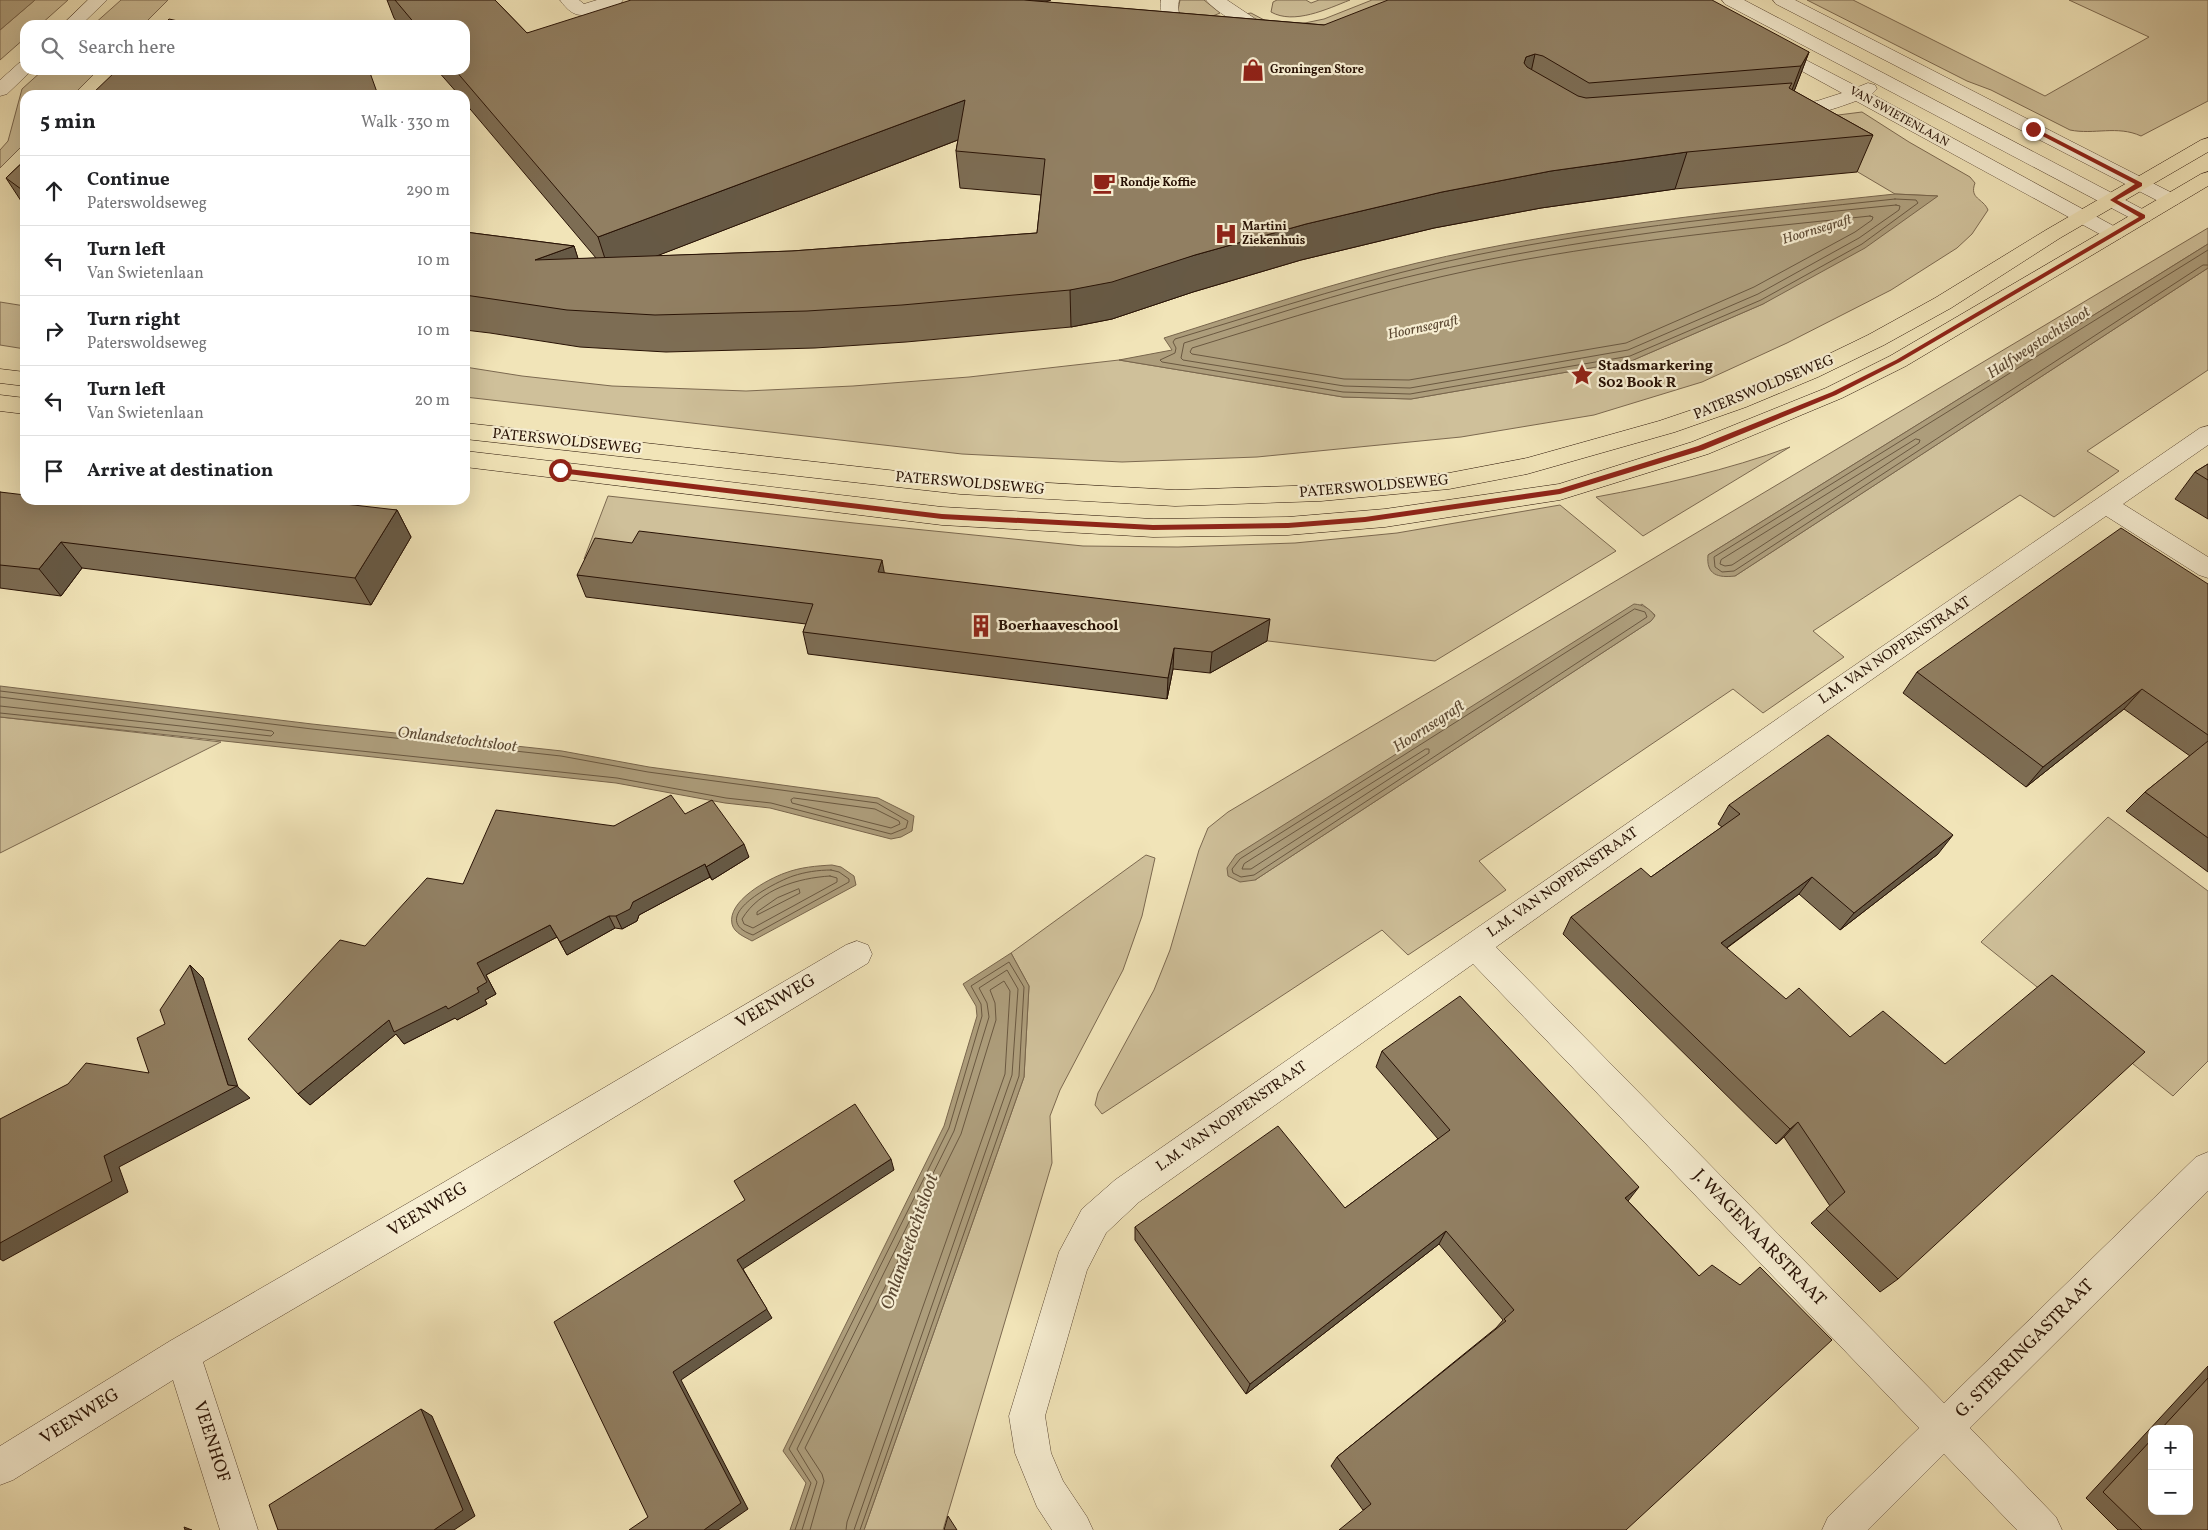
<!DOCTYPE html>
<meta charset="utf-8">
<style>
:root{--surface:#fff;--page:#f6f6f6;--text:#202124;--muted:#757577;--line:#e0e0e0}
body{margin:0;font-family:Vollkorn,serif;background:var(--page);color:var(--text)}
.controls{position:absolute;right:15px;bottom:15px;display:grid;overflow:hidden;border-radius:10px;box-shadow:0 5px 20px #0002}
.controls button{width:45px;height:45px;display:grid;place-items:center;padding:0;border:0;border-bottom:1px solid var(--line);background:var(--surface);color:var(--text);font:25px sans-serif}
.stop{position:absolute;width:15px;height:15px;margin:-11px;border:4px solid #8f2418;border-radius:50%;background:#fff}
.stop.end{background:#8f2418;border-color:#fff;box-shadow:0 1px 5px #0008}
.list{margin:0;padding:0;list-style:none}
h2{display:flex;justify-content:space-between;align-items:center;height:65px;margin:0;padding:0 20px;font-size:21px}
h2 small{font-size:16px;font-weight:400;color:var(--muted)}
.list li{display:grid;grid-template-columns:32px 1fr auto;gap:15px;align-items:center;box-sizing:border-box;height:70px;padding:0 20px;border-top:1px solid var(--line)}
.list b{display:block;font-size:19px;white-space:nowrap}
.list p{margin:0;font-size:16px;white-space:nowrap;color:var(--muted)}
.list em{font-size:16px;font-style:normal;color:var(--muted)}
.icon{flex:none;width:28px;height:28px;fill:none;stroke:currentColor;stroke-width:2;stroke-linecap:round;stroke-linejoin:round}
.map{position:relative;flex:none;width:2208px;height:1530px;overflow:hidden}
.search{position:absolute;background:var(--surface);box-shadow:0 5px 20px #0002;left:20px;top:20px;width:450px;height:55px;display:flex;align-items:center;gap:12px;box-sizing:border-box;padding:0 18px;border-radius:15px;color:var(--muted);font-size:19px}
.panel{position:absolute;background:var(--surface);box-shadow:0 5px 20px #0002;left:20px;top:90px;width:450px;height:415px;border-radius:15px}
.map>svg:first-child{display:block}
.green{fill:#cfc09a;stroke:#7c6950;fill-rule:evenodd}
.water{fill:#ad9d7b;stroke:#78654c}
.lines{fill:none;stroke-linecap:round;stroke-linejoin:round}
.shore{stroke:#6a5840;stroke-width:1}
.minor-casing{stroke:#5a4632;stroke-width:1}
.major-casing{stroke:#281205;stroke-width:1}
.minor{fill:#f6edd1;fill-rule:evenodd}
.major{fill:#f1e4b8;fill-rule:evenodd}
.wall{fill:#7d6d54;stroke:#281205;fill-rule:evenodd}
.shaded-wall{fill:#665945;stroke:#281205}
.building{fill:#917f62;stroke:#281205}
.route{fill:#8f2418}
.labels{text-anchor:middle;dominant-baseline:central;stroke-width:4.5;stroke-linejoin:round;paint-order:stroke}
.far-poi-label{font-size:12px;font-weight:bold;fill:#281205;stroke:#f6edd1;text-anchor:start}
.far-street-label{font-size:12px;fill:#281205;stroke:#f6edd1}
.far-water-label{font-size:14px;font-style:italic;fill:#5d4a34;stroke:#f6edd1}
.poi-label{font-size:15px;font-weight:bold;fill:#281205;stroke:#f6edd1;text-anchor:start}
.street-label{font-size:15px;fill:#281205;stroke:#f6edd1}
.water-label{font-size:16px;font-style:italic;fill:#5d4a34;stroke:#f6edd1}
.near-street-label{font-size:18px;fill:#281205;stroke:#f6edd1}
.near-water-label{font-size:19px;font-style:italic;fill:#5d4a34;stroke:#f6edd1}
</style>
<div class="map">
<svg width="2208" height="1530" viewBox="0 0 2208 1530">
<rect width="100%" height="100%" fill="#f1e4b8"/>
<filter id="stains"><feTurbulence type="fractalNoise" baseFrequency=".004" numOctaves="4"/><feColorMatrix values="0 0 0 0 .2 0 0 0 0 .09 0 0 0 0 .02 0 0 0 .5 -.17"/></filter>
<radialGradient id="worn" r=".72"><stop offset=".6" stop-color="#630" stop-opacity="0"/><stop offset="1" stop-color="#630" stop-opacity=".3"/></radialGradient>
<g class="green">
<path d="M35,0H68L40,25H25V38L0,60V30Z"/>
<path d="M121,0H168L143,25H93Z"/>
<path d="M1180,0H1204L1220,13L1208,18L1180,15L1178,10Z"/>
<path d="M1277,0H1306L1311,3L1319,0H1350C1327,9 1294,25 1271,12L1273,2Z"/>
<path d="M1372,0H1391L1318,29L1273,30L1245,14L1251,13L1268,22L1300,24L1324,19Z"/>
<path d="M1807,0H1853L2045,96L2149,37L2069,0H2208V101L2141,136C2117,125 2094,135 2070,130L1991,90L1967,81Z"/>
<path d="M43,70H98L73,95H25V143L0,168V150L8,141L22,89Z"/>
<path d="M1862,112L1909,142L1970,177L1975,183C1969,199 1983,198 1988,210L1972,234L1957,248L1891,290L1787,343L1702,382L1594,415L1461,437L1257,457L1122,462L962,454L465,397V367L522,376L612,386L746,391L853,386L969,377L1119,360L1343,397L1411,399L1631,361L1763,304L1937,196L1895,194L1775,123Z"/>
<path d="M2208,228V244L1708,555L1735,576L2208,268V370L2087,451L2119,471L2054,517L2020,495L1813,631L1844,657L1763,713L1733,689L1479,861L1506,890L1408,955L1382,930L1102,1114L1095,1105L1098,1093L1154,990L1170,950L1199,850L1208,828L1228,812ZM1642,604L1655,615L1651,621L1255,880Z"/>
<path d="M0,302L25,306V349L0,345Z"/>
<path d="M1790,447L1643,536L1596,497C1661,485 1728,470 1790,447Z"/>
<path d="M608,496L854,523L1083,546L1178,547L1295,543L1397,533L1560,505L1616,551L1435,661L584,559Z"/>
<path d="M0,717L221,742L0,853Z"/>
<path d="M2108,817L2208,891V1061L2173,1096L1981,942Z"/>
<path d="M1146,855L1155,858L1142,916L1123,970L1060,1090L1050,1116L1052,1163L943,1530H864L1024,1077L1029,986L1011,953Z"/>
</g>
<g class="water">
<path d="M0,0H35L0,30Z"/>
<path d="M1895,194L1938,196L1865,248L1763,304L1631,361L1411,399L1343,397L1119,360L1172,350L1164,338C1247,312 1332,283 1417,263C1574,226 1736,211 1895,194Z"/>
<path d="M2208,244V268L1735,576C1718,578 1706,575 1708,555Z"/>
<path d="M1634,604C1644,605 1649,608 1655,616L1651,621L1255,880L1240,882L1228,876L1227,868L1236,855Z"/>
<path d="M0,686L312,724L562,751L649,767L878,798L914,816L912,831L901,837L891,839L770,808L725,803L616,783L0,717Z"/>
<path d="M832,865L841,867L854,876L856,885L752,941C745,937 734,933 732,924C727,901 768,879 785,873C801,867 816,866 832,865Z"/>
<path d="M1011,953L1029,986L1024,1077L864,1530H790L806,1483L783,1451L944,1126L977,1016L976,1006L963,984Z"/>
</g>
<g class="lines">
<g class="shore">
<path d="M1895,199L1916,200L1918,203L1862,244L1761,300L1630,356L1410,394L1343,392L1162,362L1160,360L1175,353L1176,348L1173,342L1175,339C1275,309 1374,276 1476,255C1614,227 1755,214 1895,199Z"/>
<path d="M1896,205L1900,206L1899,210L1859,238L1758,294L1628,350L1410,388L1344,386L1183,360L1181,358L1184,343C1262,319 1340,292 1420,274C1577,238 1736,221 1896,205Z"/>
<path d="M1870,216L1873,217L1872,220L1855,232L1754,287L1626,343L1409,380L1344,379L1192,354L1190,352L1192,348C1286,319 1380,289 1476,269C1606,242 1738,230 1870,216Z"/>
<path d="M2208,250L1714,557L1715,567L1722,572L1734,571L2203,265H2208"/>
<path d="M1916,439L1920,440L1919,443L1732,565L1725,566L1720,564L1721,560Z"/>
<path d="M1635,609L1645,612L1647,617L1254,875L1241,877L1233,873L1232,869L1240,859Z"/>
<path d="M0,691L312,729L561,756L648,772L877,803L908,821L906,828L891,834L771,803L726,798L617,778L0,713"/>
<path d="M0,697L272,731L274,733L271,736L0,706"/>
<path d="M1426,749H1429V753L1251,869H1242L1244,864Z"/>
<path d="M794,798L875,809L899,821L900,824L891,828L792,803L791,800Z"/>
<path d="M831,870L839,872L849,879V882L753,935C705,918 775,882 793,876C805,872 818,870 831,870Z"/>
<path d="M830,876L837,878V882L753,928L744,924L742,919C760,889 798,878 830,876Z"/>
<path d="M799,889L800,893L757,915V912L777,898Z"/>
<path d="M795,1530L811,1483L789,1449L949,1128L982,1016L981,1004L971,986L1009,962L1024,987L1019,1076L860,1530"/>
<path d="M802,1530L817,1482L797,1449L954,1131L989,1017L987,1003L979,988L1007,970L1018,989L1012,1075L854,1530"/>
<path d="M810,1530L824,1481L822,1474L805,1448L961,1134L996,1020L995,1003L990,990L1004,981L1010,991L1005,1074L847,1522L846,1530"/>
</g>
<defs>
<g id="minor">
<path d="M88,0H107L81,25H62Z"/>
<path d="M560,0H579L584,4L597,0H623L620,4L635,18L690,0H709L711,3L708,7L632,30L626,29L605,9C584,16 575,21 560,0Z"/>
<path d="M1161,0H1179C1174,26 1195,20 1205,35L1202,39C1181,44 1157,21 1161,0Z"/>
<path d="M1206,0H1227L1263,24L1279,32L1282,36L1279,40C1275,41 1272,41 1267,40C1255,36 1213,10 1206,0Z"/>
<path d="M1722,0H1744L2150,213L2153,217L2150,221L2143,223L2136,221L1725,4Z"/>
<path d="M1773,0H1795L2178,196L2181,200L2178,204L2171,206L2164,204L1776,4Z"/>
<path d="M1771,42L1858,87L1868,83L1875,85L1877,89L1872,94L2121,230L2124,234L2121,238L2114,240L2107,238L1856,101C1834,109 1801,121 1777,115L1775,111L1777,107L1817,101L1842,93L1765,51L1762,47L1765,43Z"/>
<path d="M25,62V70L31,71L7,94L0,96V80L19,63Z"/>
<path d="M2208,426V445L2123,504L2208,557V578L2199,575L2106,516L1831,708L1496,947L1944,1403L2196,1157L2208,1152V1191L1970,1428L2056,1517L2062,1530H2017L1944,1454L1868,1530H1822L1828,1517L1919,1428L1473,964L1139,1202L1106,1233L1087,1270L1045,1416L1051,1453L1063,1481L1087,1517L1093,1530H1052L1037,1507L1015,1453L1009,1416L1059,1252L1082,1209L1115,1180L1813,694L2200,428Z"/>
<path d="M857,941L868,945L872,954L868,963L465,1208L203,1362L258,1530H220L173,1380L13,1480L0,1485V1446L170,1341L441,1184L846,945Z"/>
</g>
<g id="major">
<path d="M2208,138V152L2060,238L1951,308L1884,345L1818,377L1746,407L1675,432L1527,474L1449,489L1321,501L1175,506L960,494L465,439V423L960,478L1175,490L1321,485L1449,473L1527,458L1659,421L1730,397L1802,367L1868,335L1935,298L2046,230L2201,140Z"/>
<path d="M2208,172V186L1906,366L1842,398L1708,454L1560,500L1385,527L1288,535L1153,537L942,525L465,467V451L942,507L1153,519L1288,517L1385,509L1559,484L1692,442L1826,388L1890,356L2201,174Z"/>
<path d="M0,369L25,372V386L0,383Z"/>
<path d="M0,395L25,398V414L0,411Z"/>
</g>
</defs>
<use href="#minor" class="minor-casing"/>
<use href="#major" class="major-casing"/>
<use href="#minor" class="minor"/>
<use href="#major" class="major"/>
</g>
<g class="wall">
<path d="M387,0H495L527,33L1046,2L1324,25L1809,52L1794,91L1873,135L1857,172L1675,189L1541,208L1434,228L1301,260L1193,292L1112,319L1071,327L906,342L815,348L666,352L580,347L490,333L465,330V232L574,246L578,259L596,258L465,103V95H459L437,70H465V25H399L394,18ZM958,140L956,151L960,188L1041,195L1037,233L792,251L656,256Z"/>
<path d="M25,160V207L6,178Z"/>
<path d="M2208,464V519L2175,499L2195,472Z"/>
<path d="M0,492L25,500L397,510L411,537L371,605L82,568L61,596L0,588Z"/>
<path d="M884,573L1267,641L1210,673L1173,669L1167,699L808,654L803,632L806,624L586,597L577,575Z"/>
<path d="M2208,584V872L2126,811L2145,792L2190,756L2124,709L2026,787L1903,693L1917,672Z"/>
<path d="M1729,805L1938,854L1840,930L1799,894L1727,948L1898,1279L1880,1292L1811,1223L1830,1206L1784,1137L1776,1144L1563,934L1571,917L1651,877L1722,827L1718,824Z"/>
<path d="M685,814L749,857L712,880L710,877L639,915L637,921L622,929L615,928L567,955L557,937L486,975L496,994L485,1000L487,1004L457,1020L455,1018L404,1044L396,1034L310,1105L298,1094L365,946L463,884L614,826Z"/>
<path d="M1382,1051L1628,1201L1699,1276L1740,1285L1832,1340L1363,1510L1331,1466L1337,1457L1496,1328L1503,1320L1439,1244L1246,1394L1135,1240V1227L1345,1208L1438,1139L1376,1067Z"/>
<path d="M2208,1366V1530H2118L2086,1498ZM2152,1429H2189L2152,1511Z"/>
</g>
<g class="shaded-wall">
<path d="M963,0H1051L965,31Z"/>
<path d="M1809,52L1795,89L1787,103L1801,66Z"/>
<path d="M1535,54L1527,90L1524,63L1526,57Z"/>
<path d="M965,100L968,136L610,274L598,237Z"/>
<path d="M1687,152L1675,189L1541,208L1434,228L1301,260L1193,292L1112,319L1071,327L1070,290L1306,224L1442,192L1551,171Z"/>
<path d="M574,246L586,283L535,260Z"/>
<path d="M397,510L411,537L371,605L355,578Z"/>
<path d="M61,542L82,568L61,596L39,569Z"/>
<path d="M882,560L886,582L878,572Z"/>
<path d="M1270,619L1267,641L1210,673L1212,652Z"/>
<path d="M1174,648L1173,669L1167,699L1168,678Z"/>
<path d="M2142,689L2124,709L2026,787L2043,767Z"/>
<path d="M1953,835L1938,854L1840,930L1854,913Z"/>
<path d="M744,844L749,857L712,880L706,867Z"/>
<path d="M705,864L710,877L639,915L637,921L622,929L616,916L633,902Z"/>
<path d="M1812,877L1799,894L1710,960L1721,943Z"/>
<path d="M609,916L615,928L567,955L560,942Z"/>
<path d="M550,925L557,937L486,975L496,994L485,1000L487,1004L457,1020L455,1018L404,1044L396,1034L310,1105L298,1094L389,1020L446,1006L477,988V963Z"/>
<path d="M190,965L203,978L238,1087L250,1098L119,1167L128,1192L3,1261L0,1259V1243L104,1156L228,1085Z"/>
<path d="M1798,1122L1784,1137L1776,1144L1790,1129Z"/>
<path d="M891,1159L894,1170L743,1269L772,1318L681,1380L748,1509L718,1530H704L673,1372L737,1260Z"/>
<path d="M1639,1187L1628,1201L1614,1212L1625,1198Z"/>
<path d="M1446,1231L1439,1244L1246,1394L1250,1384Z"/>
<path d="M421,1409L432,1416L475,1516L454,1530H434Z"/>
<path d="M184,1527L192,1530H185Z"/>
</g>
<g class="building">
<path d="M395,0H495L527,33L631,0H1024L1324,25L1388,0H1712L1809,52L1801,66L1589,83L1543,56L1535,54L1526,57L1524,63L1527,67L1578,96L1586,98L1792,83L1789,88L1873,135L1687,152L1551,171L1442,192L1306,224L1195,255L1112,282L1070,290L902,305L807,311L655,315L567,310L465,295V232L574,246L535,260L792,251L1037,233L1045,159L956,151L965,100L598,237L455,70H465V25H416Z"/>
<path d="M169,19L196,25H163Z"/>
<path d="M117,70H369L378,95H91Z"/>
<path d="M25,160V192L6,178Z"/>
<path d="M2208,464V480L2195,472Z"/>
<path d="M0,492L25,495V500H310L397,510L355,578L61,542L39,569L0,565Z"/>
<path d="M2121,528L2208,584V735L2142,689L2043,767L1917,672Z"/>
<path d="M639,531L882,560L878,572L1270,619L1212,652L1174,648L1168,678L803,632L813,604L577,575L595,538L632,543Z"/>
<path d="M1828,735L1953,835L1854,913L1812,877L1721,943L1786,999L1799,988L1850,1037L1883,1011L1945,1064L2052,975L2145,1052L1898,1279L1826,1209L1845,1192L1798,1122L1790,1129L1571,917L1641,868L1651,877L1740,814L1729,805Z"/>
<path d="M2208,741V838L2145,792Z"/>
<path d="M671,795L685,814L712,800L744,844L706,867L705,864L633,902L630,909L616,916H609L560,942L550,925L477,963L487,982L477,988L479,992L448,1009L446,1006L394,1032L389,1020L298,1094L248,1039L340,940L365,946L427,878L463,884L496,810L614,826Z"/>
<path d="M190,965L228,1085L237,1086L104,1156L112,1181L0,1243V1119L68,1084L86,1063L149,1073L137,1038L165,1024L160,1010Z"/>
<path d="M1460,996L1639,1187L1625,1198L1699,1276L1712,1265L1740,1285L1760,1267L1832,1340L1626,1530H1339L1371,1504L1337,1457L1506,1321L1504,1319L1514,1310L1446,1231L1250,1384L1135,1227L1278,1126L1345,1208L1450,1130L1382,1051Z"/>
<path d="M855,1104L891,1159L737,1260L767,1309L673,1372L741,1503L704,1530H629L648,1517L554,1322L745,1200L734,1181Z"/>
<path d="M2208,1378V1530H2142L2103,1492L2152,1439V1511H2189V1429H2161Z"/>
<path d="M421,1409L463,1510L434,1530H278L269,1505Z"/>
<path d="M948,1516L957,1530H944Z"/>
</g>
<path class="route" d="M2031,128H2035L2142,183V186L2117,200L2145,215V218L1900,362L1836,395L1703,450L1560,494L1365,522L1288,528L1153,530L942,519L560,473L556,470L560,468L942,514L1153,525L1288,523L1365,517L1559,489L1698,446L1832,392L1896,360L2139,217L2110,200L2135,184L2031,130Z"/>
<defs>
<symbol id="shop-bare" viewBox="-9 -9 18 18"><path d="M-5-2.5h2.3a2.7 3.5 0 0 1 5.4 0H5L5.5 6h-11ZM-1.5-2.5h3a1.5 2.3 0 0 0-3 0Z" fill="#8f2418" stroke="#f6edd1" stroke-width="2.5" paint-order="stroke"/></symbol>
<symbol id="cafe-bare" viewBox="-9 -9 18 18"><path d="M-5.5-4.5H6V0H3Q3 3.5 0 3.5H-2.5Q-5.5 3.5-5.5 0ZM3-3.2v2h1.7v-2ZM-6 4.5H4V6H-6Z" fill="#8f2418" stroke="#f6edd1" stroke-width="2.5" paint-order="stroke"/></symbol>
<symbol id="hospital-bare" viewBox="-9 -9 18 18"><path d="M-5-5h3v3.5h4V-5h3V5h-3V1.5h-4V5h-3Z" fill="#8f2418" stroke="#f6edd1" stroke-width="2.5" paint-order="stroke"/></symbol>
<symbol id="sight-bare" viewBox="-9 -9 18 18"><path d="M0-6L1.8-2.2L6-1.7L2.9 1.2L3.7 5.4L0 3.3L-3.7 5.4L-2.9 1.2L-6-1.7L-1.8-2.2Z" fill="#8f2418" stroke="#f6edd1" stroke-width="2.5" paint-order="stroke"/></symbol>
<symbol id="building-bare" viewBox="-9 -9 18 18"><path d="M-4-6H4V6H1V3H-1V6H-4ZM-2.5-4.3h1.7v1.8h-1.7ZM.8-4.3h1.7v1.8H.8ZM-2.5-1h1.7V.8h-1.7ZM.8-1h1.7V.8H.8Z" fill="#8f2418" stroke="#f6edd1" stroke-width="2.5" paint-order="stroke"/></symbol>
</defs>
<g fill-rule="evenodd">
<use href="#shop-bare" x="1237" y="54" width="32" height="32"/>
<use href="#cafe-bare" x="1088" y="167" width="32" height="32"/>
<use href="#hospital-bare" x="1210" y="218" width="32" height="32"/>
<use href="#sight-bare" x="1566" y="359" width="32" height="32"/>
<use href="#building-bare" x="965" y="610" width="32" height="32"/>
</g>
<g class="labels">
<g class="far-poi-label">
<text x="1270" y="70">Groningen Store</text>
<text x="1120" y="183">Rondje Koffie</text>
<text x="1242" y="227">Martini<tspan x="1242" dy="14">Ziekenhuis</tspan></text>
</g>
<g class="far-street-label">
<text transform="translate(1899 117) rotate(29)">VAN SWIETENLAAN</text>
</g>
<g class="far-water-label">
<text transform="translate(1817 230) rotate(-17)">Hoornsegraft</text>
<text transform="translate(1423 328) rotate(-12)">Hoornsegraft</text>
</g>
<g class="poi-label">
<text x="1598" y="366">Stadsmarkering<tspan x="1598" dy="17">S02 Book R</tspan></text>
<text x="998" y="626">Boerhaaveschool</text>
</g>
<g class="street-label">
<text transform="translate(1764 388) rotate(-22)">PATERSWOLDSEWEG</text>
<text transform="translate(567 442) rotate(6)">PATERSWOLDSEWEG</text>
<text transform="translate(970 484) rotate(5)">PATERSWOLDSEWEG</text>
<text transform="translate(1374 487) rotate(-5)">PATERSWOLDSEWEG</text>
<text transform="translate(1895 651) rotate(-34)">L.M. VAN NOPPENSTRAAT</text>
<text transform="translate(1563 883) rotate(-35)">L.M. VAN NOPPENSTRAAT</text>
<text transform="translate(1232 1117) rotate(-35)">L.M. VAN NOPPENSTRAAT</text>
</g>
<g class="water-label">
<text transform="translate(2039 343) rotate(-33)">Halfwegstochtsloot</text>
<text transform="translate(1429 727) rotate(-33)">Hoornsegraft</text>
<text transform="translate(457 740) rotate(7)">Onlandsetochtsloot</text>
</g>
<g class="near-street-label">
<text transform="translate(776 1002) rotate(-31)">VEENWEG</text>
<text transform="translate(428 1210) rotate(-31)">VEENWEG</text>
<text transform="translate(1759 1238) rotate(46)">J. WAGENAARSTRAAT</text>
<text transform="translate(2025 1349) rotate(-45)">G. STERRINGASTRAAT</text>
<text transform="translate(80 1417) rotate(-32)">VEENWEG</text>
<text transform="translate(211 1442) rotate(72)">VEENHOF</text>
</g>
<g class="near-water-label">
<text transform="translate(910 1242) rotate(-71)">Onlandsetochtsloot</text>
</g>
</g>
<rect width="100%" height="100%" filter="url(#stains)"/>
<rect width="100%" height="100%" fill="url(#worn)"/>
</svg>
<div class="controls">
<button>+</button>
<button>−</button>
</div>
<div class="stop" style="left:560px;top:470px"></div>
<div class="stop end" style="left:2033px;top:129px"></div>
<div class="search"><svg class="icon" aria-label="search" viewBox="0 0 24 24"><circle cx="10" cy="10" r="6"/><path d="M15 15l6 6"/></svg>Search here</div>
<section class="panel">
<h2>5 min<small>Walk · 330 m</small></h2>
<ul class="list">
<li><svg class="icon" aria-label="ahead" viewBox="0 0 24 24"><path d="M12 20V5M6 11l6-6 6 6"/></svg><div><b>Continue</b><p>Paterswoldseweg</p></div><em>290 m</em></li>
<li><svg class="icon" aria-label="left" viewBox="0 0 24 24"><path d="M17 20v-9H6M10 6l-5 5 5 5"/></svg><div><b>Turn left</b><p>Van Swietenlaan</p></div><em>10 m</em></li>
<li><svg class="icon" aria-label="right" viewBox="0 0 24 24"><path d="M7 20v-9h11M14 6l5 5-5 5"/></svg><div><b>Turn right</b><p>Paterswoldseweg</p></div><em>10 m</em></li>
<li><svg class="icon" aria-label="left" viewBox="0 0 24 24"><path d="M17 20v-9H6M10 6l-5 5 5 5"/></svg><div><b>Turn left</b><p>Van Swietenlaan</p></div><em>20 m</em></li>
<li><svg class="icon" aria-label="arrive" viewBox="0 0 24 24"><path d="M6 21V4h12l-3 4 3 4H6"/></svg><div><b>Arrive at destination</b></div></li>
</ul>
</section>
</div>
